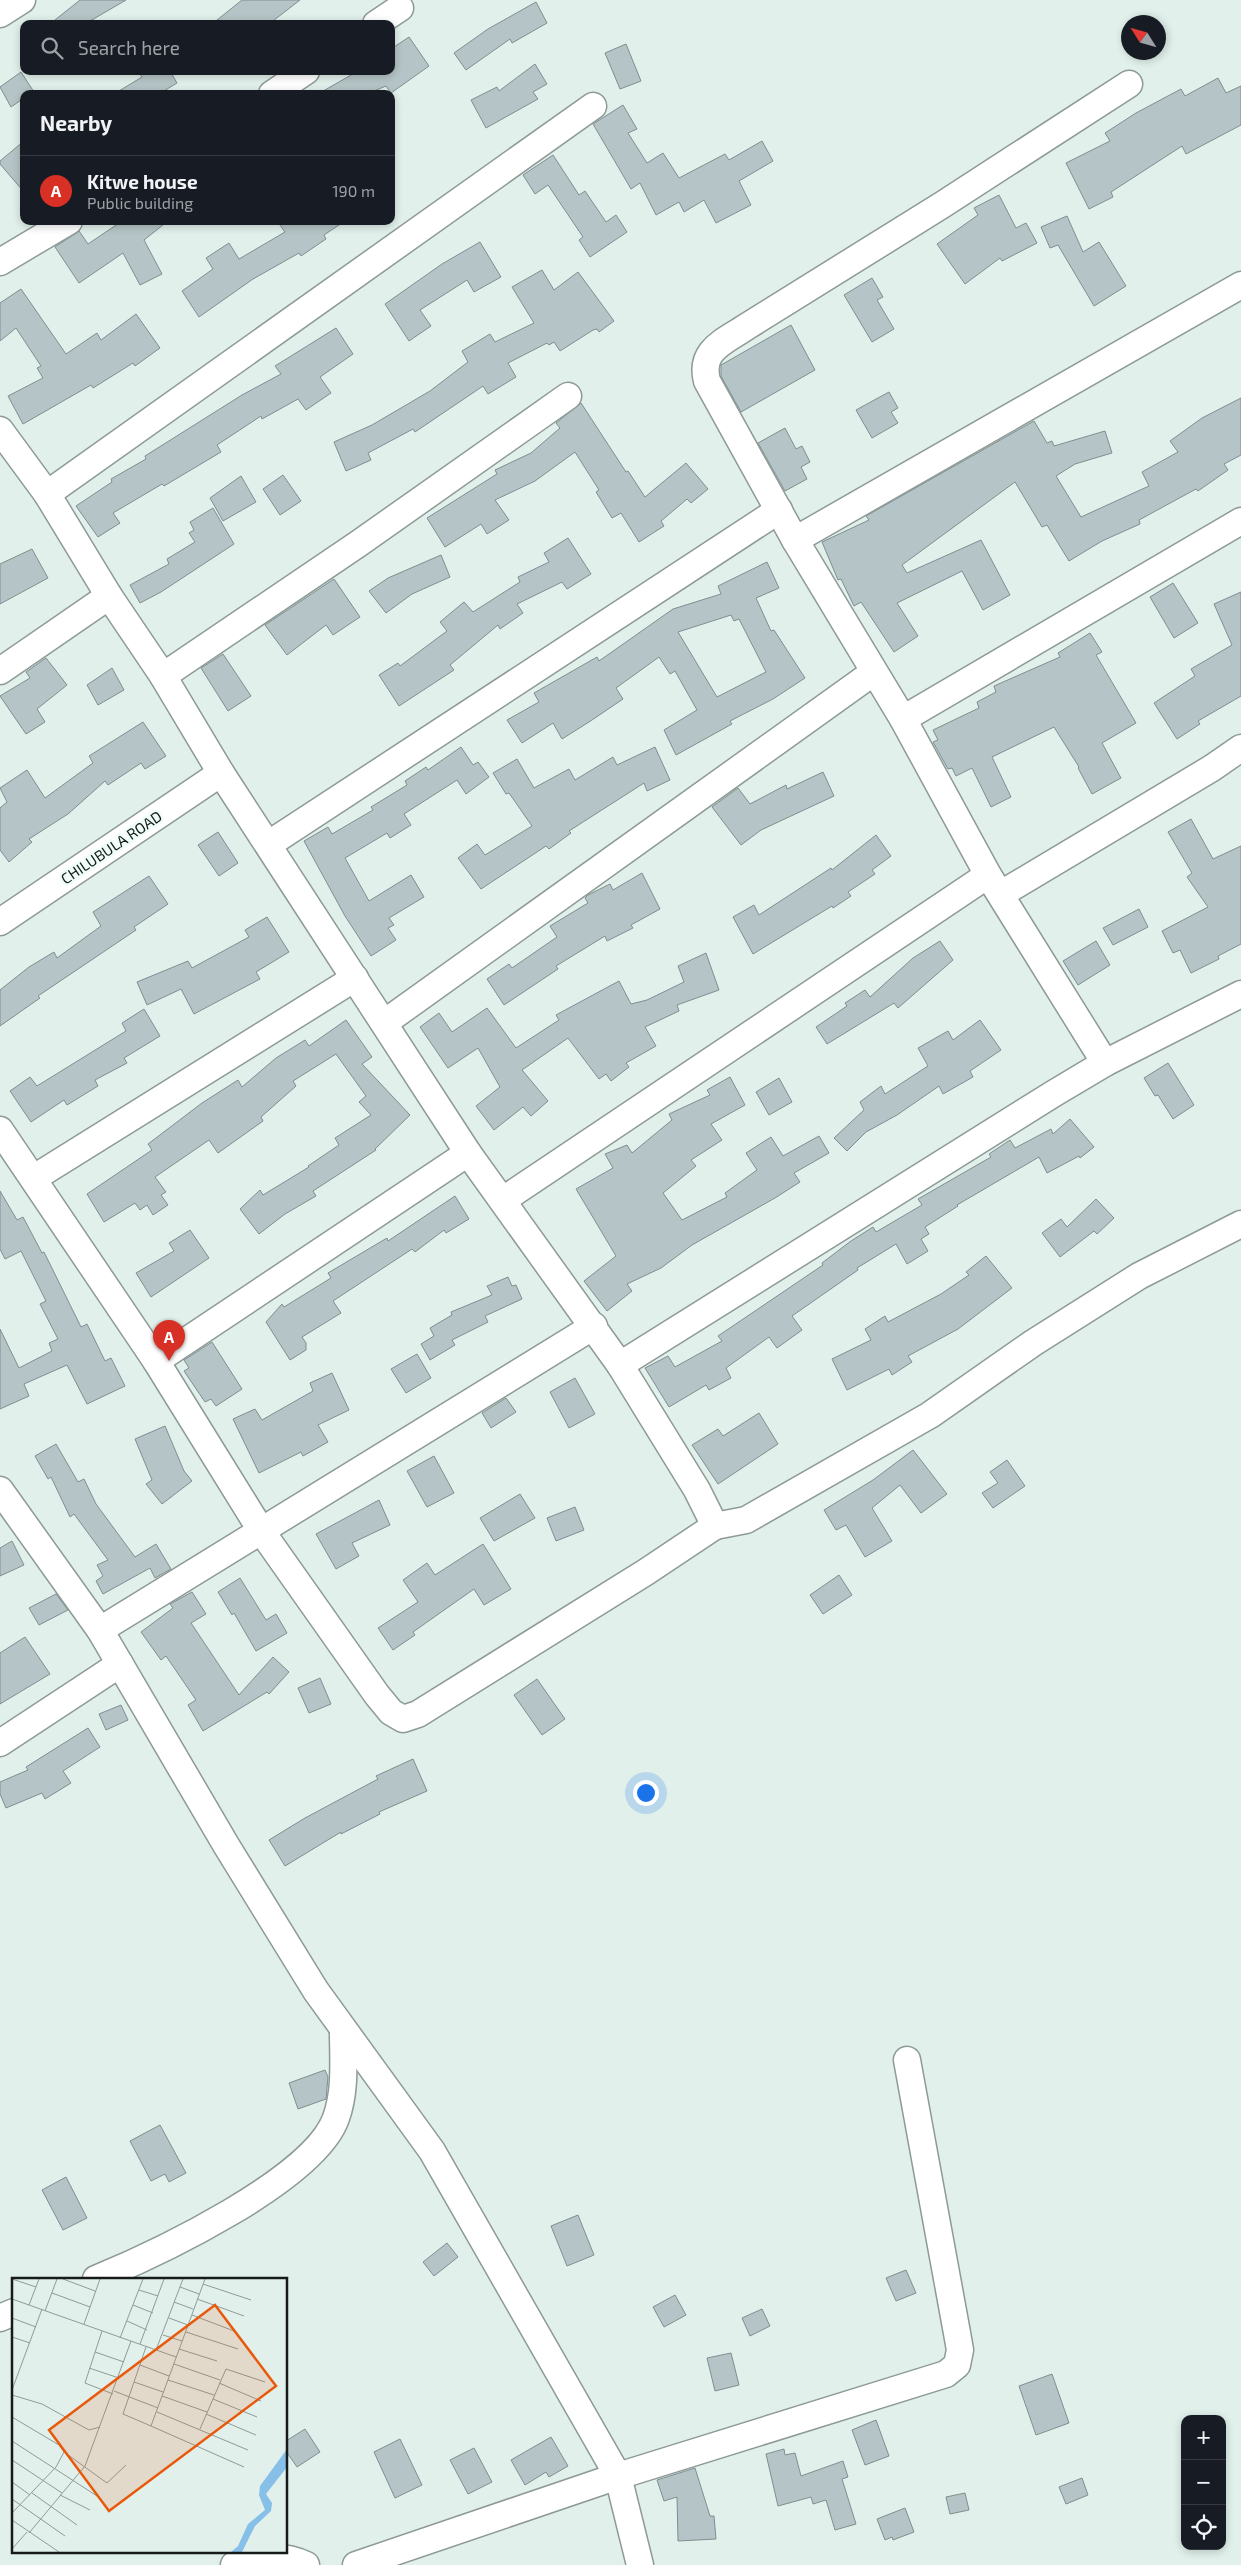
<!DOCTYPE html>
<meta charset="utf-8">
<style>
:root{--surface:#171b24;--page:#242831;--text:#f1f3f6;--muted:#9ea1a6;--line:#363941;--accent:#d93025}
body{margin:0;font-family:"Exo 2",sans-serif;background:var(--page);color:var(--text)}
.controls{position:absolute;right:15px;bottom:15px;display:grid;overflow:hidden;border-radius:10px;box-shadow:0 2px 8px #0003}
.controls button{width:45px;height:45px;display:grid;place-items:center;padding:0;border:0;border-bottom:1px solid var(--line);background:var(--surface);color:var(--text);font:25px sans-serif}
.compass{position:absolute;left:1121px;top:15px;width:45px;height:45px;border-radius:50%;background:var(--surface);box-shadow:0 2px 8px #0003;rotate:307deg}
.you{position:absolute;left:645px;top:1792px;width:18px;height:18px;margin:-12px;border:4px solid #fff;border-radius:50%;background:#1a73e8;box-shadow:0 0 0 8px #1a73e833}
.badge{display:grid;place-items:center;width:32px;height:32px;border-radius:50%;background:var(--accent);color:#fff;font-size:16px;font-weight:700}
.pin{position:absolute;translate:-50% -41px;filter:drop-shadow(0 1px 2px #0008)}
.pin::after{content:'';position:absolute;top:26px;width:18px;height:15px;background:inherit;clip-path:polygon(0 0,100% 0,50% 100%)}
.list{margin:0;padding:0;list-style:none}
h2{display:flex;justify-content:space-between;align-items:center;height:65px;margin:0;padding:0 20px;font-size:21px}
h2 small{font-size:16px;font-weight:400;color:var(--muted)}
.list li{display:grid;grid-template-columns:32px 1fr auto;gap:15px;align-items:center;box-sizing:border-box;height:70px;padding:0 20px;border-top:1px solid var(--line)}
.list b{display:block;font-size:19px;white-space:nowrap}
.list p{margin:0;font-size:16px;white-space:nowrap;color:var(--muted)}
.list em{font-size:16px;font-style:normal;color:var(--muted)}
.icon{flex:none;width:28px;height:28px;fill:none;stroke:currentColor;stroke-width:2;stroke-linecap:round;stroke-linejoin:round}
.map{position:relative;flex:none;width:1241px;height:2565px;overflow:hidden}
.search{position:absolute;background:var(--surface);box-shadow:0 2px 8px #0003;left:20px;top:20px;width:375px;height:55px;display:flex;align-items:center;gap:12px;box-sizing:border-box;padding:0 18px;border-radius:10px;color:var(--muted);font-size:19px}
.panel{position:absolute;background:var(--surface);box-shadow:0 2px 8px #0003;left:20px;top:90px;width:375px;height:135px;border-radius:10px}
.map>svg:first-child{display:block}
.building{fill:#b5c4c6;stroke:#808e90;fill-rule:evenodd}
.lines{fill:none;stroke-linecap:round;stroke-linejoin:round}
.street-casing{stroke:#8d9a96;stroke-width:29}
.street{stroke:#fff;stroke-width:26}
.labels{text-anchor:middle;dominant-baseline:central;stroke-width:5;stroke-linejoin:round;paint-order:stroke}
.street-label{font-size:15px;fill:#161b1a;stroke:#eefdf8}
.inset-road{fill:none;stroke:#909b97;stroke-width:1}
.view{fill:#e8590c;fill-opacity:0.15;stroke:#e8590c;stroke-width:2.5}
.inset-edge{fill:none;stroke:#161b1a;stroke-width:2.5}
</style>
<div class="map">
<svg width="1241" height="2565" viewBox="0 0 1241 2565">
<rect width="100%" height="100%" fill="#e1f0eb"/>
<g class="building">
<path d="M80,0H126L85,24H50Z"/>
<path d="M242,0H300L269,24H212Z"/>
<path d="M536,2L547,23L512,43L510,39L466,70L454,53L488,29Z"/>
<path d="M409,37L429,66L391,93L386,86L367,94H318L358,71H391V49Z"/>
<path d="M626,44L641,81L620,89L605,53Z"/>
<path d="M535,64L547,84L533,92L538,99L486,128L471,100L497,87L499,91Z"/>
<path d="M138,71H170L177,83L159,94H114L142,77Z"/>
<path d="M21,72L34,92L24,94V98L11,107L0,87Z"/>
<path d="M1218,78L1226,93L1241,86V125L1186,154L1182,146L1111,192L1113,197L1089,209L1066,163L1110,141L1105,133L1136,113L1181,89L1185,96Z"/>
<path d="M623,105L637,129L628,133L647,163L663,153L679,178L725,154L729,160L762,141L773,161L739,181L751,205L716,223L704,200L684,212L679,202L656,215L640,183L631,189L593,124Z"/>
<path d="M24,141V192L0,164V161Z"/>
<path d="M553,155L579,195L585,191L606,222L616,215L627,232L590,257L579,240L583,237L548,185L535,194L523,175Z"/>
<path d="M999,195L1016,228L1026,223L1037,243L1002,261L1000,258L965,284L937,244L978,215L974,208Z"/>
<path d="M1067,216L1083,252L1099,242L1126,286L1094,306L1058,245L1050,248L1041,227Z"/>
<path d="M122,221H168L144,240L162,274L140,285L123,253L79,283L55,247L79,231L88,244Z"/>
<path d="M277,221H345L324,235L326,239L301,256L299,253L253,279L199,317L182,291L213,269L206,258L229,243L239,259L285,232Z"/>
<path d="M480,242L501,277L474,292L467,280L420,310L431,326L409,341L385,304L442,264Z"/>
<path d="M542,270L554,290L578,272L614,321L599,332L597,329L593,330L560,351L554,342L549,345L547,343L508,363L516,377L488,394L483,386L415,432L413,429L368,453L371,460L346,471L334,442L372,425L430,391L468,362L462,351L490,334L495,342L534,323L512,287Z"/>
<path d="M872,278L883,297L877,300L894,329L872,342L844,295Z"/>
<path d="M21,289L66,354L97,333L101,340L136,314L160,348L135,366L133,363L93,388L91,385L23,424L8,396L43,378L37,368L41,366L16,328L0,341V303Z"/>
<path d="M791,325L815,370L741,412L721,376V365Z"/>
<path d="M336,328L353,354L320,377L331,393L306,410L298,399L262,419L261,416L217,445L221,452L164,486L162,484L113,513L120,523L98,537L76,506L112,482L111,479L146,459L145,456L242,395L281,374L275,366Z"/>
<path d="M889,392L898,408L891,412L898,423L872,438L856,410Z"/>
<path d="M1241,398V455L1224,464L1228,470L1198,491L1196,489L1139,520L1140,524L1102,541L1069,561L1047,525L1042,527L1015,482L902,565L907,573L981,540L1010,595L983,610L962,571L897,603L918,636L894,652L861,602L854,606L841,579L838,580L822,542L869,520L866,516L1034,421L1047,443L1052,441L1054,446L1105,431L1112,453L1075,464L1056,476L1081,517L1149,486L1142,472L1178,452L1170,441L1202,418Z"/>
<path d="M581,403L626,472L628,471L645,497L686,463L708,489L691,503L687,499L661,521L664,526L639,542L621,513L612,518L596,492L599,490L575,452L535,481L495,500L509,520L487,534L481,524L445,547L427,518L497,474L495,470L531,453L560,428L556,423Z"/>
<path d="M785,428L796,449L802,446L810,462L801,467L807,479L785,491L758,443Z"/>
<path d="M283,475L301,501L280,515L263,489Z"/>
<path d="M241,476L256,502L223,521L210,498Z"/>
<path d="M213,508L234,544L161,592L140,603L130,585L169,564L167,559L195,542L189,533L194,530L190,522Z"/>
<path d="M568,538L591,574L567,589L562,582L517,604L523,613L500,629L498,625L450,665L454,670L399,706L379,675L398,663L400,666L447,631L440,622L464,602L473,612L520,582L518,577L549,562L544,553Z"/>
<path d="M32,549L48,578L0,604V564Z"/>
<path d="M441,555L450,577L412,594L386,613L369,591L388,578Z"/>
<path d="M767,562L779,588L756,598L771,631L774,630L805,678L773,699L730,721L732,724L676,755L664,730L697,710L675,671L670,674L659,657L616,688L623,699L589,722L562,739L553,723L522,743L507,720L539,702L534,693L597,657L599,661L673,609L721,594L718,586ZM731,615L734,621L739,619L766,672L717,697L678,632Z"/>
<path d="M334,579L360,617L333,635L326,625L287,655L265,625Z"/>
<path d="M1173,583L1198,623L1174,638L1150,597Z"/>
<path d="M1241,592V696L1198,721L1200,724L1177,739L1154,703L1195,676L1191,669L1232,645L1214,604Z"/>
<path d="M1090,633L1102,652L1096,655L1136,723L1102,743L1121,778L1092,794L1078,768L1079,767L1054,727L992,757L1011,797L991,807L972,768L956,776L952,768L948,769L933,742L938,740L933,730L979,708L977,702L996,692L994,686L1060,657L1058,653Z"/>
<path d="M223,654L251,696L228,711L201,668Z"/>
<path d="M46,658L67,685L37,709L45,722L26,734L0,696L30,678L26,672Z"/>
<path d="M112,668L124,690L98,705L87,685Z"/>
<path d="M143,722L166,756L145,769L141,763L108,785L105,781L68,814L29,839L32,842L9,862L0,850V808L7,802L0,788L27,770L45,798L93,763L89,756Z"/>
<path d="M461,747L473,765L478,762L489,777L466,794L457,780L404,814L411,825L390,838L387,833L345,858L369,901L411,875L424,897L389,918L394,925L388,928L396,940L371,956L345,916L304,841L328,827L332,834L373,810L371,807L407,785L405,781L426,767L428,770Z"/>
<path d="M655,747L670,780L647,791L644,783L569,831L571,833L549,849L546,846L481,889L458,858L477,844L485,855L532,826L509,793L506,794L493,773L517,759L534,788L569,769L575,780L613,757L617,765Z"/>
<path d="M823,772L834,796L761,830L741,845L712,807L738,788L750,804L786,785L787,789Z"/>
<path d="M1191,819L1213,859L1241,846V944L1218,956L1219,959L1191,973L1180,950L1173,953L1162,931L1208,907L1187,877L1192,873L1168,832Z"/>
<path d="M218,832L238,863L219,876L198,845Z"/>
<path d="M876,835L891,856L872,870L875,874L848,892L851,896L833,908L832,906L753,954L733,917L754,905L759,915L831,868L832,870Z"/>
<path d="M642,873L660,909L631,925L633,928L607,941L605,936L556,966L558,969L504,1005L487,979L509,964L512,968L557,937L550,926L588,903L585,898L588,895L610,884L613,890Z"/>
<path d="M149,876L168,904L134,927L136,930L38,996L40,998L0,1026V990L29,967L54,952L57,958L101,926L93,912Z"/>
<path d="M1139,909L1148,927L1113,945L1103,928Z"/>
<path d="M267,917L289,952L256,972L260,979L194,1014L181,989L147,1005L137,982L188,961L192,968L249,937L245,930Z"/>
<path d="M940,941L953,960L898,1008L894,1003L827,1044L816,1027L847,1006L845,1003L865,990L870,997L913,958Z"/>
<path d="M1096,941L1110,965L1078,985L1063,961Z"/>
<path d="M706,953L719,990L677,1005L679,1011L645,1027L656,1046L626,1063L629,1067L611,1081L606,1074L599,1079L568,1038L522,1070L548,1101L531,1116L523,1107L494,1130L476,1106L500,1087L478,1048L448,1068L420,1027L439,1013L452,1032L487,1008L516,1048L559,1020L556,1015L619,981L631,1004L647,1000L684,982L678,966Z"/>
<path d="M144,1009L160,1036L124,1058L127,1063L95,1080L98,1086L67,1105L64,1100L31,1122L10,1091L30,1077L37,1086L126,1031L122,1023Z"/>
<path d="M346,1020L372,1057L362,1064L410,1115L375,1149L376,1150L313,1191L316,1196L285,1214L259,1234L240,1209L260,1190L263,1195L309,1167L308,1166L339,1145L335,1138L371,1115L359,1102L366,1096L336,1054L293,1081L296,1086L261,1117L263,1121L218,1153L209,1140L155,1177L166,1192L161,1195L168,1205L153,1215L147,1205L140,1210L135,1203L104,1222L87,1194L152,1150L148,1144L202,1103L238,1080L242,1087L276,1058L305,1040L309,1046Z"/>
<path d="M980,1020L1001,1050L970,1071L973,1077L943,1094L939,1086L897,1115L866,1132L847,1151L834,1138L864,1110L860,1102L881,1086L885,1094L928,1066L918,1048L948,1031L953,1040Z"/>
<path d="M1168,1063L1194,1105L1173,1119L1158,1095L1155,1096L1144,1078Z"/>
<path d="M730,1077L745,1105L711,1124L722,1140L691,1160L696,1166L663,1193L682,1220L727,1197L725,1193L757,1170L746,1153L771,1137L783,1156L819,1136L829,1153L794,1173L800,1182L775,1198L692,1245L661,1268L627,1284L632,1291L607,1311L584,1281L616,1256L576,1189L613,1168L605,1154L627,1145L632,1153L672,1120L669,1114L710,1095L707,1090Z"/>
<path d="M779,1078L792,1102L769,1115L756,1092Z"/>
<path d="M1070,1119L1094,1147L1080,1158L1079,1156L1047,1173L1039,1157L957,1205L958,1206L925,1227L929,1234L921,1239L928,1251L907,1264L896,1244L857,1268L858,1270L792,1316L802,1330L777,1348L769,1337L726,1368L731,1378L709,1390L706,1385L669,1407L645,1368L668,1356L675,1367L722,1341L718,1336L823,1265L822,1263L851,1241L873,1227L876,1232L922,1205L918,1199L991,1157L989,1154L1010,1140L1015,1148L1051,1129L1053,1134Z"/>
<path d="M0,1191L17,1220L23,1217L42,1253L44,1252L81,1327L87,1324L105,1361L111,1358L125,1386L87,1404L67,1365L24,1384L29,1396L0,1409V1329L19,1368L52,1351L49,1343L58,1339L40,1304L46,1301L21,1251L5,1259L0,1249Z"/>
<path d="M455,1196L469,1219L446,1233L444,1230L415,1252L412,1249L333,1301L341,1313L302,1337L306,1343V1350L290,1360L266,1322L282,1304L284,1307L331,1278L328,1273L387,1238L388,1241Z"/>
<path d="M1096,1199L1114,1218L1097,1234L1094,1231L1060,1257L1042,1233L1061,1219L1067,1227Z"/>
<path d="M190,1230L209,1258L151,1297L136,1273L174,1251L169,1243Z"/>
<path d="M986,1256L1012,1288L958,1329L908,1356L912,1362L892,1375L889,1369L847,1390L832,1359L871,1340L865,1329L885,1316L888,1322L941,1294L969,1275L966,1272Z"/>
<path d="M508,1277L512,1286L516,1285L522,1299L485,1316L488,1322L452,1340L455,1345L430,1360L421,1344L434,1336L430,1328L452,1315L451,1312L492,1295L487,1286Z"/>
<path d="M212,1342L242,1389L216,1406L211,1399L205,1402L184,1371L189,1368L184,1360Z"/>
<path d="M417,1354L431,1378L406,1393L391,1369Z"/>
<path d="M332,1373L349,1410L318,1425L328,1442L303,1456L301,1452L259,1473L233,1419L255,1409L262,1420L313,1391L310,1383Z"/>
<path d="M575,1378L595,1414L569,1428L550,1392Z"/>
<path d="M506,1398L516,1412L491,1428L482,1413Z"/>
<path d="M759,1413L778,1444L718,1484L692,1445L718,1429L723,1436Z"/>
<path d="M165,1426L184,1471L192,1481L162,1504L146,1484L152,1480L135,1439Z"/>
<path d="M56,1444L78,1482L84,1479L96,1504L135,1557L156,1544L171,1569L155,1578L150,1568L103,1594L96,1581L103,1576L97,1565L108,1560L74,1514L70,1517L51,1477L48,1479L35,1456Z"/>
<path d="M913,1450L947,1494L921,1513L900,1485L872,1508L892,1541L865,1557L846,1525L836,1530L824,1510L873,1480Z"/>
<path d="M434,1456L454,1493L427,1507L407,1471Z"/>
<path d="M1007,1460L1025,1486L993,1508L982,1493L998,1483L990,1472Z"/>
<path d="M520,1494L535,1518L494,1541L480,1518Z"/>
<path d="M379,1500L390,1525L352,1543L359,1556L336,1569L316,1534Z"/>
<path d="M575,1507L584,1530L556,1541L547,1518Z"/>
<path d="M12,1541L24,1565L0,1576V1548Z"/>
<path d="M483,1544L511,1589L484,1605L474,1589L413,1632L415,1635L393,1650L378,1628L418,1602L403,1580L427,1563L435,1575Z"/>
<path d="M839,1575L852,1595L823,1614L810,1595Z"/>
<path d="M240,1578L266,1620L276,1614L287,1633L256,1651L234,1613L232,1615L218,1592Z"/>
<path d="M192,1592L206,1614L191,1623L239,1695L273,1657L289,1672L269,1694L267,1692L203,1731L188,1705L196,1700L166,1656L161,1660L141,1632L173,1608L170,1604Z"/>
<path d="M56,1594L68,1610L39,1625L29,1608Z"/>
<path d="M25,1637L50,1674L0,1704V1653Z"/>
<path d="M320,1678L331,1704L309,1713L298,1688Z"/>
<path d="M537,1679L565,1719L542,1735L514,1695Z"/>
<path d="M121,1705L128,1720L106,1730L99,1714Z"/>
<path d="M88,1728L100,1747L63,1771L71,1783L45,1799L42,1793L6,1808L0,1794V1782L28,1770L26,1767Z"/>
<path d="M413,1759L427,1791L379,1812L380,1814L341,1834V1832L285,1866L269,1840L305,1818L378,1779L376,1776Z"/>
<path d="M325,2070L328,2077L326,2099L298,2109L289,2083Z"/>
<path d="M160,2125L186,2173L169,2182L165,2174L151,2181L130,2141Z"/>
<path d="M66,2177L87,2218L63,2230L42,2190Z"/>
<path d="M578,2215L594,2255L567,2266L551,2226Z"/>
<path d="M447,2243L458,2257L434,2276L423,2262Z"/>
<path d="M906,2270L916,2293L896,2301L886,2278Z"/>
<path d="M675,2295L686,2315L664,2327L653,2307Z"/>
<path d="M762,2309L770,2326L750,2336L742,2318Z"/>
<path d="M731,2353L739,2385L715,2391L707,2358Z"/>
<path d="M1052,2374L1069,2423L1036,2435L1019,2386Z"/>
<path d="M876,2420L889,2456L865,2465L852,2430Z"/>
<path d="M305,2429L320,2452L297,2467L286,2451V2441Z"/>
<path d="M551,2437L568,2466L549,2477L546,2472L525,2485L511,2460Z"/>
<path d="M400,2439L422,2485L395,2498L374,2452Z"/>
<path d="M474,2448L492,2482L468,2494L450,2460Z"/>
<path d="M784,2449L785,2455L795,2453L801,2476L843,2461L848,2477L842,2479L856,2524L835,2530L826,2500L813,2504L811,2497L778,2506L766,2454Z"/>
<path d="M695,2468L710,2516H714L716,2539L678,2541L677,2497L664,2501L657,2480Z"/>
<path d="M1082,2478L1088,2495L1066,2504L1059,2487Z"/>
<path d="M965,2493L969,2510L950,2514L946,2497Z"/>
<path d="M905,2508L914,2532L893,2540L892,2537L885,2540L877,2519Z"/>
</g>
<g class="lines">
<defs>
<g id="street">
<path d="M0,14L22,0"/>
<path d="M376,24L400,8"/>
<path d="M272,94L306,71"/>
<path d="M0,262L69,221"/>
<path d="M0,430L47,494L109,596L163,676L221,773L468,1153L620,1365L697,1490L715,1526L746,1520L930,1415L1033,1343L1139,1276L1241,1224"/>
<path d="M47,494L593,106"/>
<path d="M795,540L1241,285"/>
<path d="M0,671L109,596"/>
<path d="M163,676L358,544L568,396"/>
<path d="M903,719L1241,521"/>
<path d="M269,844L779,510"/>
<path d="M1001,894L1212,768L1241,748"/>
<path d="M0,922L221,773"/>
<path d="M384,1023L874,672"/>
<path d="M1105,1063L988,875L903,719L795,540L707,381C699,350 724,342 746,327L942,205L1129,84"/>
<path d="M0,1130L156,1361L262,1532L377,1695L391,1712L403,1719L418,1714L646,1572L715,1526"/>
<path d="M34,1178L355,978"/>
<path d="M503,1200L988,875"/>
<path d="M156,1361L468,1153"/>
<path d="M620,1365L1053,1094L1105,1063L1241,994"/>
<path d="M0,1490L100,1630L226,1845L316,1991L432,2151L618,2476L640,2565"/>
<path d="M100,1630L594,1326"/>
<path d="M0,1743L120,1664"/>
<path d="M96,2279C156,2254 314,2180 336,2118C346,2090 343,2061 343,2031"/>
<path d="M0,2318L14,2312"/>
<path d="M234,2565C258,2557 282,2553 306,2565"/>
<path d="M356,2565L618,2476L946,2374L957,2365L960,2350L957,2333L907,2060"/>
</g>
</defs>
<use href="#street" class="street-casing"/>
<use href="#street" class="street"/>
</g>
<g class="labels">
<g class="street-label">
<text transform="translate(111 847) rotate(-34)">CHILUBULA ROAD</text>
</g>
</g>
<g transform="translate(12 2278)">
<rect width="275" height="275" fill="#e1f0eb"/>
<path d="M275,171V189L254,216L260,225L259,233L243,248L230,274H219L226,268L236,246L253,232L247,217L248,208Z" fill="#86bfe8"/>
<path class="inset-road" d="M0,1L24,9M51,1L83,13M193,1L139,148L232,189M191,6L239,22M168,9L187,16M127,12L146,18M40,15L78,29M0,21L164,79M185,21L232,38M162,24L181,31M17,27L27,1M121,27L141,35M33,33L45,1M180,37L222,53M0,40L24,49M157,40L176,47M115,43L135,52M72,46L88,1M90,53L73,105L101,116M174,54L226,71M151,57L170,63M0,59L18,65M108,60L131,1M128,66L152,1M134,69L111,136L139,148M167,71L205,83M144,72L171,1M83,74L112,84M162,86L208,102M128,87L157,98M77,90L107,100M156,102L202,117M122,104L151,114M207,105L249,123M0,112L30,31M102,113L146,130M0,117L30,126L77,152L88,149M150,118L195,134M201,121L245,139M145,134L236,172M194,136L244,157M0,139L47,167L52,174L95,205L114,187M188,151L214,91L253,104M0,163L85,218M0,182L50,215M0,204L18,217M20,215L65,247M48,217L78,232M0,221L53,258M0,235L44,189L52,174M0,242L47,274M17,255L73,188L119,63M0,271L15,254"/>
<path class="view" d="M203,27L264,108L97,233L37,152Z"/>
<rect width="275" height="275" class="inset-edge"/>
</g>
</svg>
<div class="controls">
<button>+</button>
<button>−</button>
<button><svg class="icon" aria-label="locate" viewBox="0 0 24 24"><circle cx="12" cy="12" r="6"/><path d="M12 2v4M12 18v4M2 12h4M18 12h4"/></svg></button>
</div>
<svg class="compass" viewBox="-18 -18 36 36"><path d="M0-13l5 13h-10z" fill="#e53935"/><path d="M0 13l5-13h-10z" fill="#9ea1a6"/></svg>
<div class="you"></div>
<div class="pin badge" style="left:169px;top:1361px">A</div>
<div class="search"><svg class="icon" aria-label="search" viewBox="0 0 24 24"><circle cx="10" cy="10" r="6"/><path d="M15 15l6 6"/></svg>Search here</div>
<section class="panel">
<h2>Nearby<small></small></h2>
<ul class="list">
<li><span class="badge">A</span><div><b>Kitwe house</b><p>Public building</p></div><em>190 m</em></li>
</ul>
</section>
</div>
